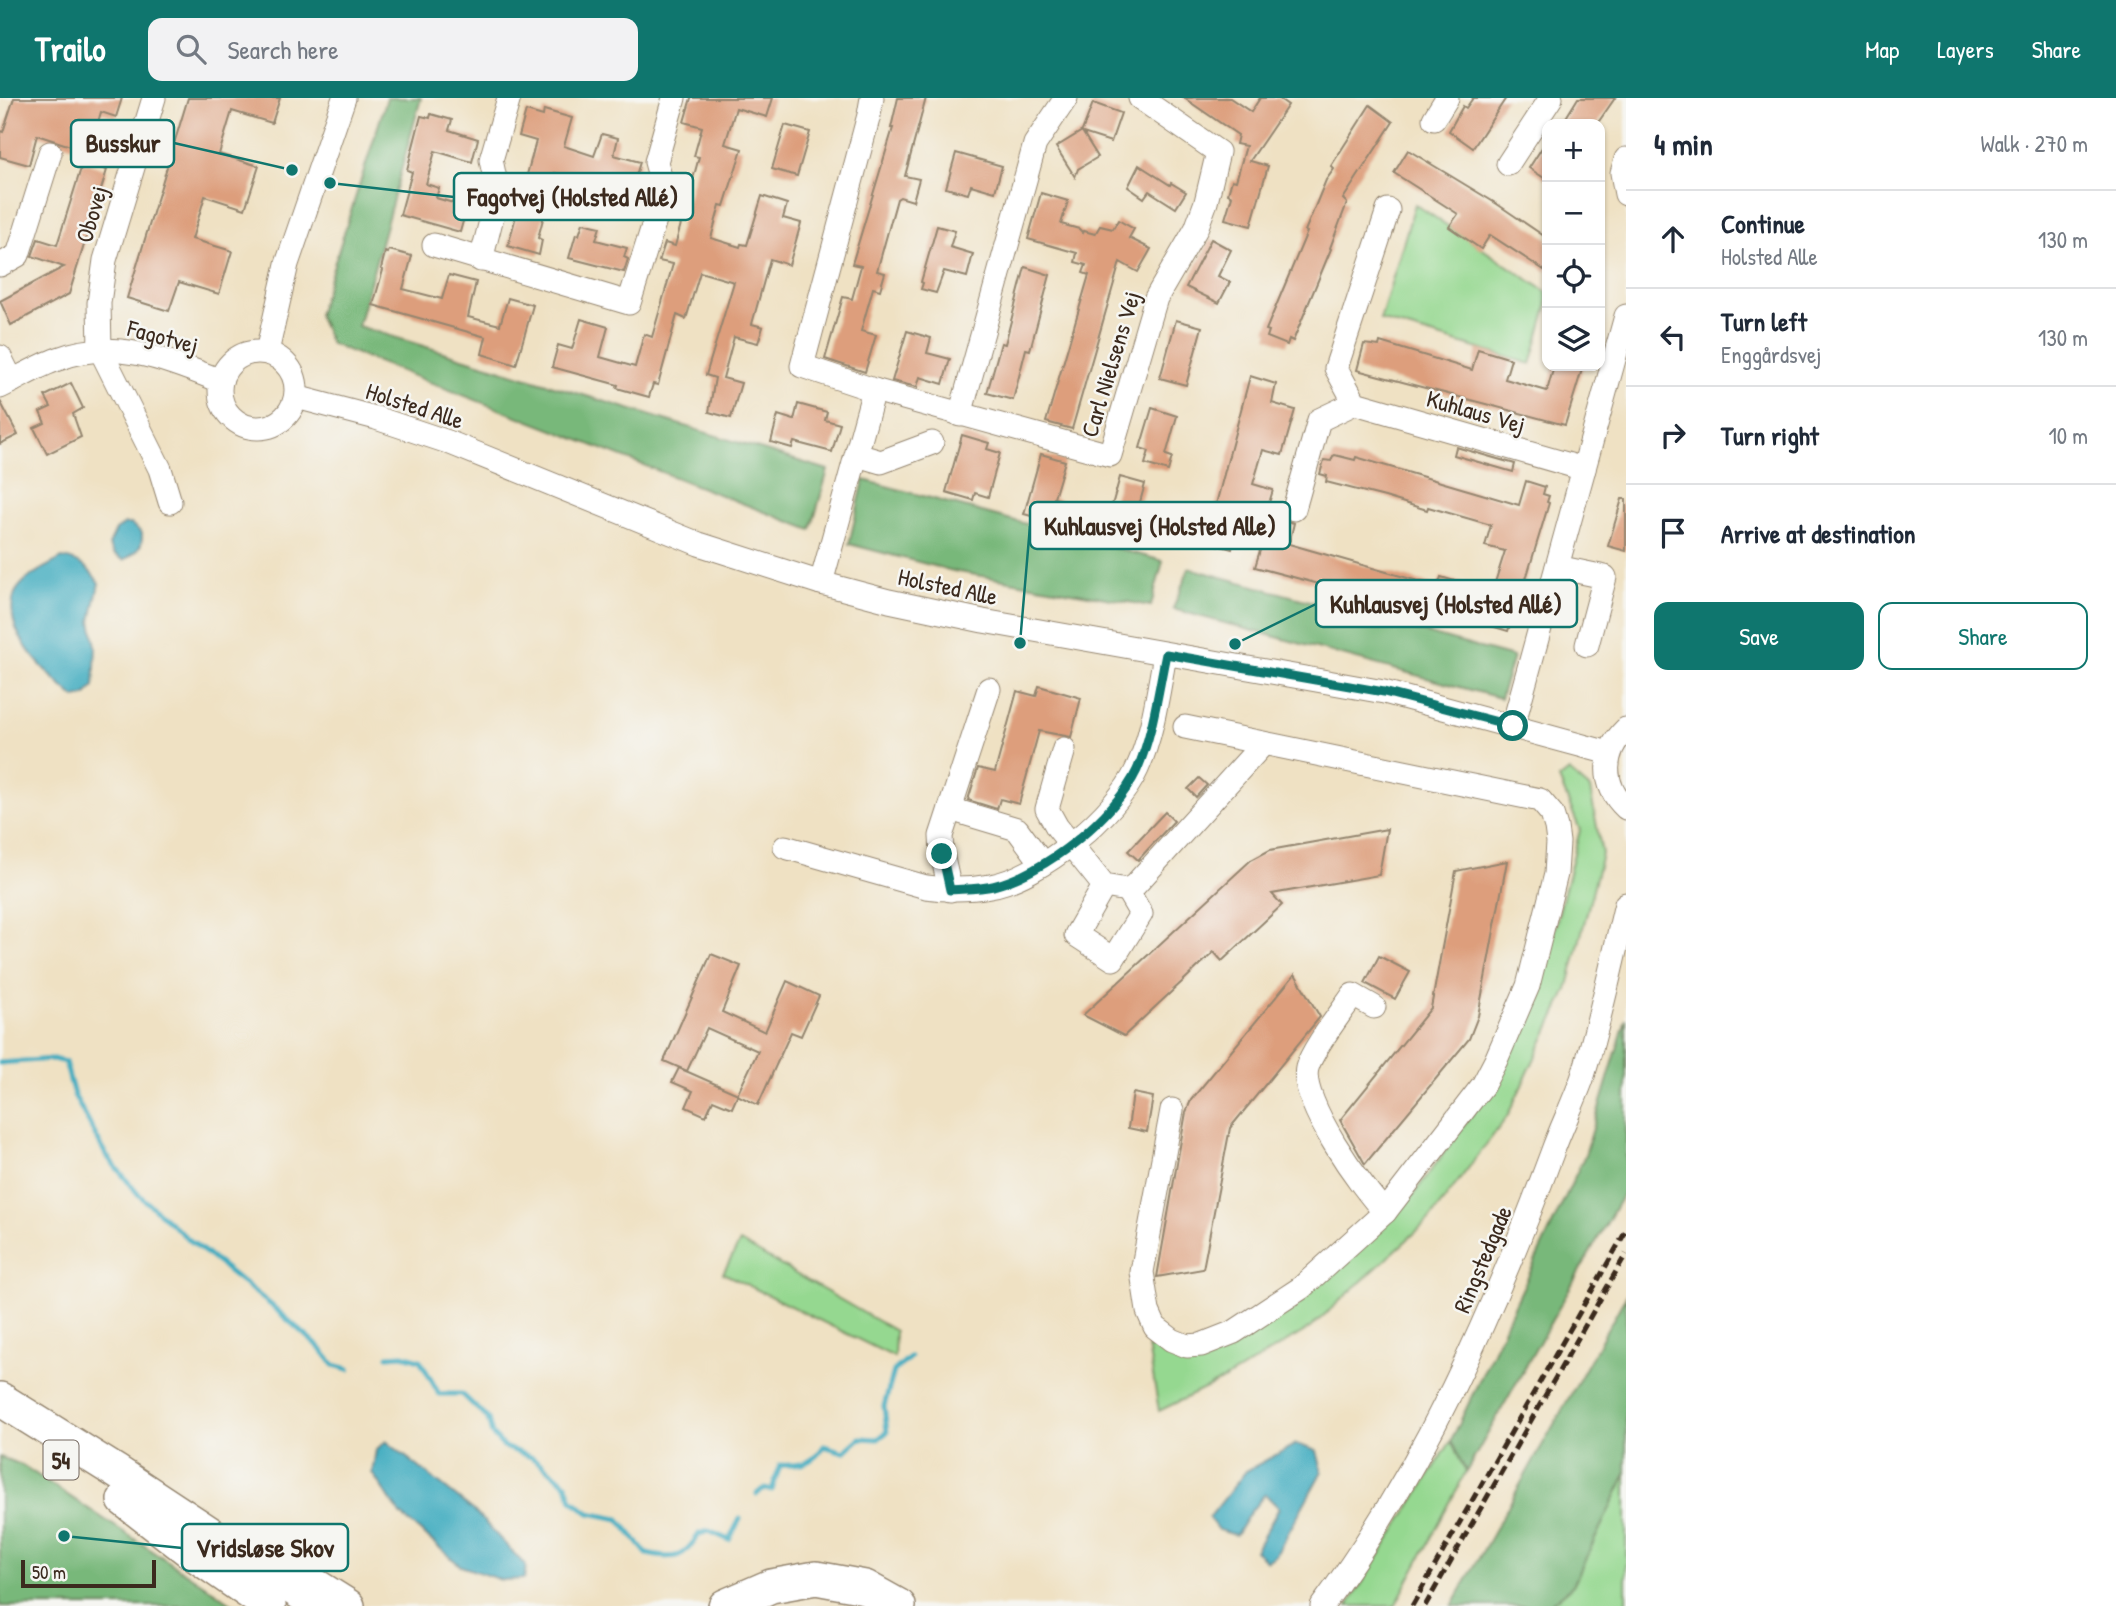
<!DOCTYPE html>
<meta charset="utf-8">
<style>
:root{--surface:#fff;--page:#f2f2f3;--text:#1f2937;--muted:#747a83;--line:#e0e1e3;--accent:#0f766e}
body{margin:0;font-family:"Patrick Hand",sans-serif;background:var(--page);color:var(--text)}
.controls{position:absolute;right:21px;top:21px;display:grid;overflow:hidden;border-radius:14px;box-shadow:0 2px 5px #0004}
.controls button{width:63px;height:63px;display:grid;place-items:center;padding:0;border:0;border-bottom:2px solid var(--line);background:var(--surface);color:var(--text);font:35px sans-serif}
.scale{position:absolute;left:21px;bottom:18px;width:135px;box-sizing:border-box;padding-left:7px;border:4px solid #3b2a1e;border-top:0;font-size:19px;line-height:24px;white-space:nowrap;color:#3b2a1e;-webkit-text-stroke:5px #f6f6f2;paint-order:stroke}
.stop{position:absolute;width:21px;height:21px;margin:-16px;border:5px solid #0f766e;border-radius:50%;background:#fff}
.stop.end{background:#0f766e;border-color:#fff;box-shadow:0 2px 7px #0008}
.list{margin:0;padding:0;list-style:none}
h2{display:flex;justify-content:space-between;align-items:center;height:91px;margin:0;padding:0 28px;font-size:30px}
h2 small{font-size:23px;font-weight:400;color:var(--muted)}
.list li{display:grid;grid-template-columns:46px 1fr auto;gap:21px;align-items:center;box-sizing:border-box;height:98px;padding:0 28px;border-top:2px solid var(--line)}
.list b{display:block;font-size:26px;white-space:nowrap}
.list p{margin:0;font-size:23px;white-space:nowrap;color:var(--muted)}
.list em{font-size:23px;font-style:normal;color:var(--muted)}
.actions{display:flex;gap:14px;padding:21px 28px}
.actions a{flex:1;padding:16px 0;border:2px solid var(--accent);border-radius:14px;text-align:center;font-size:24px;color:var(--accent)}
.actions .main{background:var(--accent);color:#fff}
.icon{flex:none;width:38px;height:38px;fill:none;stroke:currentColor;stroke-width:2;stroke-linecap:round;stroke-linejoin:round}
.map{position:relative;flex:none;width:1626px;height:1508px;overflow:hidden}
header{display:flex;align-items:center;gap:42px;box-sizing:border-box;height:98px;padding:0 35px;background:var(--accent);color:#fff}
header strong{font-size:33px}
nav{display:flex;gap:38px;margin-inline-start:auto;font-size:24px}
.search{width:490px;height:63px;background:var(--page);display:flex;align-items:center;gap:18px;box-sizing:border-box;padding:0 24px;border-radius:14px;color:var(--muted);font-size:26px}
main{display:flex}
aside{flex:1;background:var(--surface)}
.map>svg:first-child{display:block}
.green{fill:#95d890;stroke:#688157;stroke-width:2}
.forest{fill:#78b87a;stroke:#5a714c;stroke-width:2}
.water{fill:#41acc0;stroke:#3e6b6f;stroke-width:2}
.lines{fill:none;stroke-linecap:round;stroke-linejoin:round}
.stream{stroke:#41acc0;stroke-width:5}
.building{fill:#dd9e7b}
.minor-casing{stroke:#958670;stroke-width:25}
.highway-casing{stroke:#958670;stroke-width:36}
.minor{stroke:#fff;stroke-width:23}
.highway{stroke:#fff;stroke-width:33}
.rail{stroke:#3b2a1e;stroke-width:5;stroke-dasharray:10 5;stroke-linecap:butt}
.route{stroke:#0f766e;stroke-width:9}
.labels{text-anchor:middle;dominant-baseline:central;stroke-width:5;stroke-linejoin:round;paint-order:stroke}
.shield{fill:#f6f6f2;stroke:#73675e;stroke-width:2}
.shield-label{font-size:23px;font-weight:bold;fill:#3b2a1e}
.street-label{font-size:24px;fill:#3b2a1e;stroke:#f6f6f2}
.leader{fill:none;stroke:#0f766e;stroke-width:2.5}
.callout-dot{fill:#0f766e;stroke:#f6f6f2;stroke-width:2.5}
.callout{fill:#f6f6f2;stroke:#0f766e;stroke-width:2.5}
.callout-label{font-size:26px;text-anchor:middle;font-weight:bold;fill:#3b2a1e}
</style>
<header>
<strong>Trailo</strong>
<div class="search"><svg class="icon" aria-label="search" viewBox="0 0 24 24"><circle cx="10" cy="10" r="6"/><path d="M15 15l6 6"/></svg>Search here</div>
<nav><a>Map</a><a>Layers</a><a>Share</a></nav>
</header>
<main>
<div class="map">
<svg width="1626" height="1508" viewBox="0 0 1626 1508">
<rect width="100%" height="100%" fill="#f6f6f2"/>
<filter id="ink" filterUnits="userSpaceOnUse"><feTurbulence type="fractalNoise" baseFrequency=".0143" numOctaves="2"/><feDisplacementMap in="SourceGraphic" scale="14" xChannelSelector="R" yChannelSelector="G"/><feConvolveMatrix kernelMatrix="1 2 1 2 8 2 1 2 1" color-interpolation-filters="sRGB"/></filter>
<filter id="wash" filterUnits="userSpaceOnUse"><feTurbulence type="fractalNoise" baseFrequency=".00686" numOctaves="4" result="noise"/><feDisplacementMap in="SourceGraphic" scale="28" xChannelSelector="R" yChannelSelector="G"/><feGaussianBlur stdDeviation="1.57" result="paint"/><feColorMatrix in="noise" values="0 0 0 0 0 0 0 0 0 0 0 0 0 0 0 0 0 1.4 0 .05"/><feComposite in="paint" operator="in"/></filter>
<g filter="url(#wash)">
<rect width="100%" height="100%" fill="#efe1c3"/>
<g class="green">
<path d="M1415,106L1547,194V209L1531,266L1380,222Z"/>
<path d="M1569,673L1590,691L1602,756L1567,892L1507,1019L1429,1122L1310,1230L1223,1282L1159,1313L1148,1248L1187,1262L1245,1237L1324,1180L1413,1097L1494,986L1540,888L1580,732L1559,681Z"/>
<path d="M740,1144L895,1233L894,1259L723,1175Z"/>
<path d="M1451,1343L1466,1374L1395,1508H1348Z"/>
<path d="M1626,1376V1508H1548L1573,1487Z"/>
</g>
<g class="forest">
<path d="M387,0H421L358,228L828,372L811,432L331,246L318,217Z"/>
<path d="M864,382L1163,463L1151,508L953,473L849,446Z"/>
<path d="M1189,470L1513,559L1500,600L1173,511Z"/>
<path d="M1626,921V1091L1466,1374L1451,1343L1585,1057Z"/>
<path d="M1626,1198V1376L1573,1487L1548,1508H1452Z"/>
<path d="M0,1359L22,1367L236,1508H0Z"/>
</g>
<g class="water">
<path d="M125,426H131L142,435C143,450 137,454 124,462L114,456L109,447L116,432Z"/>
<path d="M62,460C81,463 89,470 99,485L91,523L96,548L94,589L85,598L75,600C49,577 0,535 15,495C24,478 47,469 62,460Z"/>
<path d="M386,1343L473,1412L526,1468L524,1481L501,1482L461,1468L400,1416L372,1375L376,1352Z"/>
<path d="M1296,1346L1317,1353L1322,1373L1276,1457L1267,1463L1255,1453L1279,1410L1265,1396L1251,1413L1236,1437L1218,1432L1209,1420L1246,1373Z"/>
</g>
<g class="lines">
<g class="stream">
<path d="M0,965L53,961L65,964L74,997L106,1057L138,1096L187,1140L271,1207L320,1250L334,1267L349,1271"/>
<path d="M388,1258L403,1257L420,1262L439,1296H462L488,1321L492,1336L504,1349L531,1359L552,1374L567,1387L572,1402L589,1415L619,1421L647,1456C674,1462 684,1461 699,1436L709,1433L729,1442L740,1421"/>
<path d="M757,1396L763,1391L772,1392L780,1367C800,1368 813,1366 824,1348L844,1354L860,1340L878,1341L887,1334L884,1308L894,1273L910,1259"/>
</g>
</g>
<g id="blocks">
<g class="building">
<path d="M14,0H122L116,19L101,14L89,54L37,37L29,67L0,59V33L3,34Z"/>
<path d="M188,0H280L272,25L232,13L219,56L259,68L245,111L205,98L192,141L232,153L219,196L179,184L169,213L127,200Z"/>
<path d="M691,0H773L767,19L736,10L725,46L742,51L724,108L720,107L711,140L740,149L741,146L747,147L762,98L787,106L783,120L801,125L789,167L770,161L752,226L763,229L758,245L734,239L723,280L741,285L731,320L709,314L715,280L706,277L734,184L700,174L686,221L677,217L658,287L653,286L649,299L617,290L618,287L552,269L558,247L572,251L581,221L608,229L600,259L635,269L644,236L652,239L673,166L659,163L665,145L675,148L699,59L694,58L702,29L684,24Z"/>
<path d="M898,0H926L905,78L919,81L913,103L900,99L897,101L877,173L885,175L880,192L873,190L861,233L876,237L865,274L825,261L843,199L852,201L861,168L852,166L893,30H891Z"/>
<path d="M1184,0H1230L1251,14L1260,0H1278L1288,7L1250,63L1268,68L1251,128L1225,121L1232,98L1228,96L1232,82L1236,83L1246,48L1236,46L1238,37Z"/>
<path d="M1473,0H1506L1473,50L1449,33L1463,8L1466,10Z"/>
<path d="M1578,0H1615L1597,26H1562Z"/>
<path d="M1093,5L1121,15L1111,44L1083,35L1098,59L1078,71L1075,79L1056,49L1082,33Z"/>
<path d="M1370,7L1393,24L1343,101L1347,105L1330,150L1331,151L1293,243L1289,241L1287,247L1267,239L1269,233L1266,232L1307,134L1305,133L1326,82L1334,71L1331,68Z"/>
<path d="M544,12L572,20L564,48L594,58L602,36L618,40L614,57L640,64L633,88L600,78L597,87L555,75L538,140L542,142L539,157L508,148L536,43L519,38L526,13L543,18Z"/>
<path d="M431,16L452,22L449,32L478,41L472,64L435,53L426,86L439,90L436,100L467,109L460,134L400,117L412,74L407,72L421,18L430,20Z"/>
<path d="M785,27L810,34L797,78L772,71Z"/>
<path d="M1547,42V82L1529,70Z"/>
<path d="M1408,52L1497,106L1547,140V174L1490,137L1481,151L1449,129L1458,116L1394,75Z"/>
<path d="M956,55L1002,68L995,94L971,87L968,96L946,90Z"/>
<path d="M83,64L107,72L69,196L11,227L0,203L64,169L32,158L38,141L57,147Z"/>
<path d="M1139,67L1170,87L1171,85L1186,94L1176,110L1149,93L1144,100L1128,89Z"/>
<path d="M1041,95L1068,103L1061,126L1079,131L1083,135L1084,133L1095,136L1100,128L1113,131L1118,122L1134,131L1129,140L1151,151L1138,174L1120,164L1072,331L1046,324L1089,177L1083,175L1086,167L1075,164L1077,155L1028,141Z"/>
<path d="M583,125L600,129L596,142L627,150L624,159L628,161L624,174L569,160L576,136L579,137Z"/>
<path d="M937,128L955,133L950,149L973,156L967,179L944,173L936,195L921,191L923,185L921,184Z"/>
<path d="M1211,141L1231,152L1218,178L1230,184L1219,205L1186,189Z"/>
<path d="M389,152L412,158L403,191L442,201L449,177L476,184L468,219L500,227L508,200L533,207L516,267L482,256L486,239L373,207L383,172L381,171L385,154L388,155Z"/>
<path d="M1025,169L1050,177L1030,252L1026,251L1013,302L987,295L1001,245L1005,246Z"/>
<path d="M1176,222L1202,229L1186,287L1160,280Z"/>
<path d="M907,233L931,240L927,255L950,261L943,286L920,279L917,289L892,283Z"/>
<path d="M1380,244L1472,272L1478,251L1511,261L1505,281L1547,293L1554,268H1583L1565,327L1357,272L1364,246L1379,248Z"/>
<path d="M1250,278L1276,286L1272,305L1295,312L1282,357L1263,352L1253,386L1273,392L1265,418L1294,425L1289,446L1425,485L1438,488L1441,479L1492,494L1505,453L1485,448L1491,427L1428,409L1427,412L1385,399L1326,384L1327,378L1320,376L1324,362L1331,363L1333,358L1335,357L1355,362L1356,359L1519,407L1526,383L1545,389L1543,396L1549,398L1547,404L1549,405L1513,524H1511L1508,533L1464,520L1463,524L1255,469L1261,449L1234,442L1232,451L1206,444Z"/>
<path d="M71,285L83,310L73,316L81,339L47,356L34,330L45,325L40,314L51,309L45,298Z"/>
<path d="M0,303L18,337L0,346Z"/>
<path d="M798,306L827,314L825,322L840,326L832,354L794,344L792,350L771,344L778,317L794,322Z"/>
<path d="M1152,310L1177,318L1166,357L1172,359L1168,373L1145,366L1149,353L1140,350Z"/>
<path d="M962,337L989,345L987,351L1000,355L988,399L975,395L973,402L946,394Z"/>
<path d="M1456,349L1515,366L1513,374L1454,357Z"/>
<path d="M1041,356L1065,363L1054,400L1067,404L1061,426L1024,416Z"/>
<path d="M1120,379L1145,386L1137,415L1148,418L1141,442L1105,432Z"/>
<path d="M1622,401H1626V453L1608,448Z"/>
<path d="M1039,588L1081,600L1071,639L1039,633L1019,706L1000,701L997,711L968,702L978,670L995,674L1017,593L1036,598Z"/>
<path d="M1199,680L1207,687L1196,699L1188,691Z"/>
<path d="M1165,714L1174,723L1138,762L1128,753Z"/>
<path d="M1387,731L1379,777L1272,796L1282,807L1222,863L1214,854L1124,938L1083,917L1251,762L1270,752Z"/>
<path d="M1507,763L1478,918L1469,941L1365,1066L1340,1022L1431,910L1456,773Z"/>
<path d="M711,856L741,868L722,914L765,934L787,883L819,898L801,938L791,934L758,1007L737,997L758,953L707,930L687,973L664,963Z"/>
<path d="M1379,858L1410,874L1395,901L1365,885Z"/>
<path d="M1295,876L1320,919L1230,1030L1203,1171L1157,1179L1186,1014L1191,1002Z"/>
<path d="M679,970L738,996L732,1010L713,1002L706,1018L686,1009L693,993L672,984Z"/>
<path d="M1133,995L1153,999L1147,1034L1128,1030Z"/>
</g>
</g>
</g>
<g filter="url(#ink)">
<use href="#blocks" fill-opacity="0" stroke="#958670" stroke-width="2"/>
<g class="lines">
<defs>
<g id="minor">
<path d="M154,0L105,162L99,205L100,251L160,371L170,404"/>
<path d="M872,0L869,17L802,268L874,292L1110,357L1156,200L1196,131L1206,104L1218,54L1140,0"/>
<path d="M1434,21L1447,0"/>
<path d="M1626,61L1622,75L1626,96"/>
<path d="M1508,66L1551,0"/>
<path d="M1388,112L1336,270L1355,305L1584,371"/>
<path d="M434,147L629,205L664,93L656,64L674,0"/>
<path d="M481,162L498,95L491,62L509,0"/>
<path d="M0,167L18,157L50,55"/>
<circle cx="258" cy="292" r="38"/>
<path d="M267,254L287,166L344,0"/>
<path d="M0,259L12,283"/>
<path d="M0,289C19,280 38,268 58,261C114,239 169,263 221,283"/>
<path d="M296,299L376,320L448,344L699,446L821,485L889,503L983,523L1384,594L1609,655"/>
<path d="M960,317L1035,46L1066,0"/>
<path d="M857,357L881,364L932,345"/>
<path d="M1294,411L1319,322L1355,305"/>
<path d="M1557,469L1605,479L1587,547"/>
<path d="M821,485L874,292"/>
<path d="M1513,628L1626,218"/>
<path d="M1626,631C1602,654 1601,687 1626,710"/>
<path d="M1064,651L1047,711L1057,729L1104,788L1127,792L1135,787L1263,646"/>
<path d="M950,711L1017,731L1042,765"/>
<path d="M785,749L926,789C948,792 969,792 990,788C1040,780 1117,716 1137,671C1153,636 1158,594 1165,557"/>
<path d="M1104,788L1076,837L1113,861L1141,816L1127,792"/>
<path d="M950,792L942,756L941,738L989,591"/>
<path d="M1374,909L1353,897C1341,915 1312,951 1307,970C1299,1003 1362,1090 1385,1114"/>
<path d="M1172,1012L1142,1174L1148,1213L1155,1229L1172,1242L1187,1248L1201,1247L1234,1234L1301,1190L1385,1114L1483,987L1496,962L1528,888L1556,776L1558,744L1556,729L1552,716L1540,702L1185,629"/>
<path d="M1322,1508C1424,1371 1493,1214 1552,1055C1561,1030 1573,1006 1582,981C1600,924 1612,864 1626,806"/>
</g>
<g id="highway">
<path d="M0,1301L117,1374L320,1508"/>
<path d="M124,1402L191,1454L269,1508"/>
<path d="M305,1481L348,1508"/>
<path d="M725,1508L771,1488L816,1480L865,1489L899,1508"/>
</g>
</defs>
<use href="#minor" class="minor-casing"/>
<use href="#highway" class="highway-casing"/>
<use href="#minor" class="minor"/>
<use href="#highway" class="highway"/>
<g class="rail">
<path d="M1412,1508L1626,1133"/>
<path d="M1425,1508L1626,1156"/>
</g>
</g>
</g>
<g class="lines" filter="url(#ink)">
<path class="route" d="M942,756L950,792C964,791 980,791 993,788C1044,776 1115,719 1137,672C1153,636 1158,594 1166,556L1384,594L1513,628"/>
</g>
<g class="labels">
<rect class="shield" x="43.5" y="1342.5" width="35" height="39" rx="5"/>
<g class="shield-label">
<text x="61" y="1362">54</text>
</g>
<g class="street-label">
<text transform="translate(91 116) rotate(-73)">Obovej</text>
<text transform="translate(163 238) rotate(15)">Fagotvej</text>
<text transform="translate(1110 266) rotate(-73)">Carl Nielsens Vej</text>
<text transform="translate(415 307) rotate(18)">Holsted Alle</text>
<text transform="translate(1476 313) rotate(16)">Kuhlaus Vej</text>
<text transform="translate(948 488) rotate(12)">Holsted Alle</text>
<text transform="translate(1482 1161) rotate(-67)">Ringstedgade</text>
</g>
</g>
<path class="leader" d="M292 72L174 45M330 85L454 99M1020 545L1030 428M1235 546L1316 506M64 1438L182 1450"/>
<g class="callout-dot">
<circle cx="292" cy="72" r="7"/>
<circle cx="330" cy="85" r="7"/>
<circle cx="1020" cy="545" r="7"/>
<circle cx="1235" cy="546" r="7"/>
<circle cx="64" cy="1438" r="7"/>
</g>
<g class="callout">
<rect x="71" y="22" width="103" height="47" rx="7"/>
<rect x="454" y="75" width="239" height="47" rx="7"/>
<rect x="1030" y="404" width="260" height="47" rx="7"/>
<rect x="1316" y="482" width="261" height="47" rx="7"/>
<rect x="182" y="1426" width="166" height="47" rx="7"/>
</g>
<g class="callout-label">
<text x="123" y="54">Busskur</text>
<text x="573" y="108">Fagotvej (Holsted Allé)</text>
<text x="1160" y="437">Kuhlausvej (Holsted Alle)</text>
<text x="1446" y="515">Kuhlausvej (Holsted Allé)</text>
<text x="265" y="1459">Vridsløse Skov</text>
</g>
</svg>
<div class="controls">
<button>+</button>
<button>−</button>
<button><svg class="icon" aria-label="locate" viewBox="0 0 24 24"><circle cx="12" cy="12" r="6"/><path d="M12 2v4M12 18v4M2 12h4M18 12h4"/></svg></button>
<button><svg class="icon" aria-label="layers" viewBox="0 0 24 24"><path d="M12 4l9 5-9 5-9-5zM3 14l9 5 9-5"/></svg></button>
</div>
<div class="scale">50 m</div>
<div class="stop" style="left:1513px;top:628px"></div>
<div class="stop end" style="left:942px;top:756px"></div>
</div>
<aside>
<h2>4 min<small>Walk · 270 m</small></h2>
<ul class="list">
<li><svg class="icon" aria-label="ahead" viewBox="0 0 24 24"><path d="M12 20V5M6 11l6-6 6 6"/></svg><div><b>Continue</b><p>Holsted Alle</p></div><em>130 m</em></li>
<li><svg class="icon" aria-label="left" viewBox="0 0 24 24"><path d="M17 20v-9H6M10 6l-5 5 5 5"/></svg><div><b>Turn left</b><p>Enggårdsvej</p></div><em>130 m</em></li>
<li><svg class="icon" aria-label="right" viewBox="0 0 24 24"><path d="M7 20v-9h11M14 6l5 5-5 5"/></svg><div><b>Turn right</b></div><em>10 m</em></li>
<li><svg class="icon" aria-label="arrive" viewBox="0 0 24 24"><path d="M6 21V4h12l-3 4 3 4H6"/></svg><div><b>Arrive at destination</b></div></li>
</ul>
<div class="actions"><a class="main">Save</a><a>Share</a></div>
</aside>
</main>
